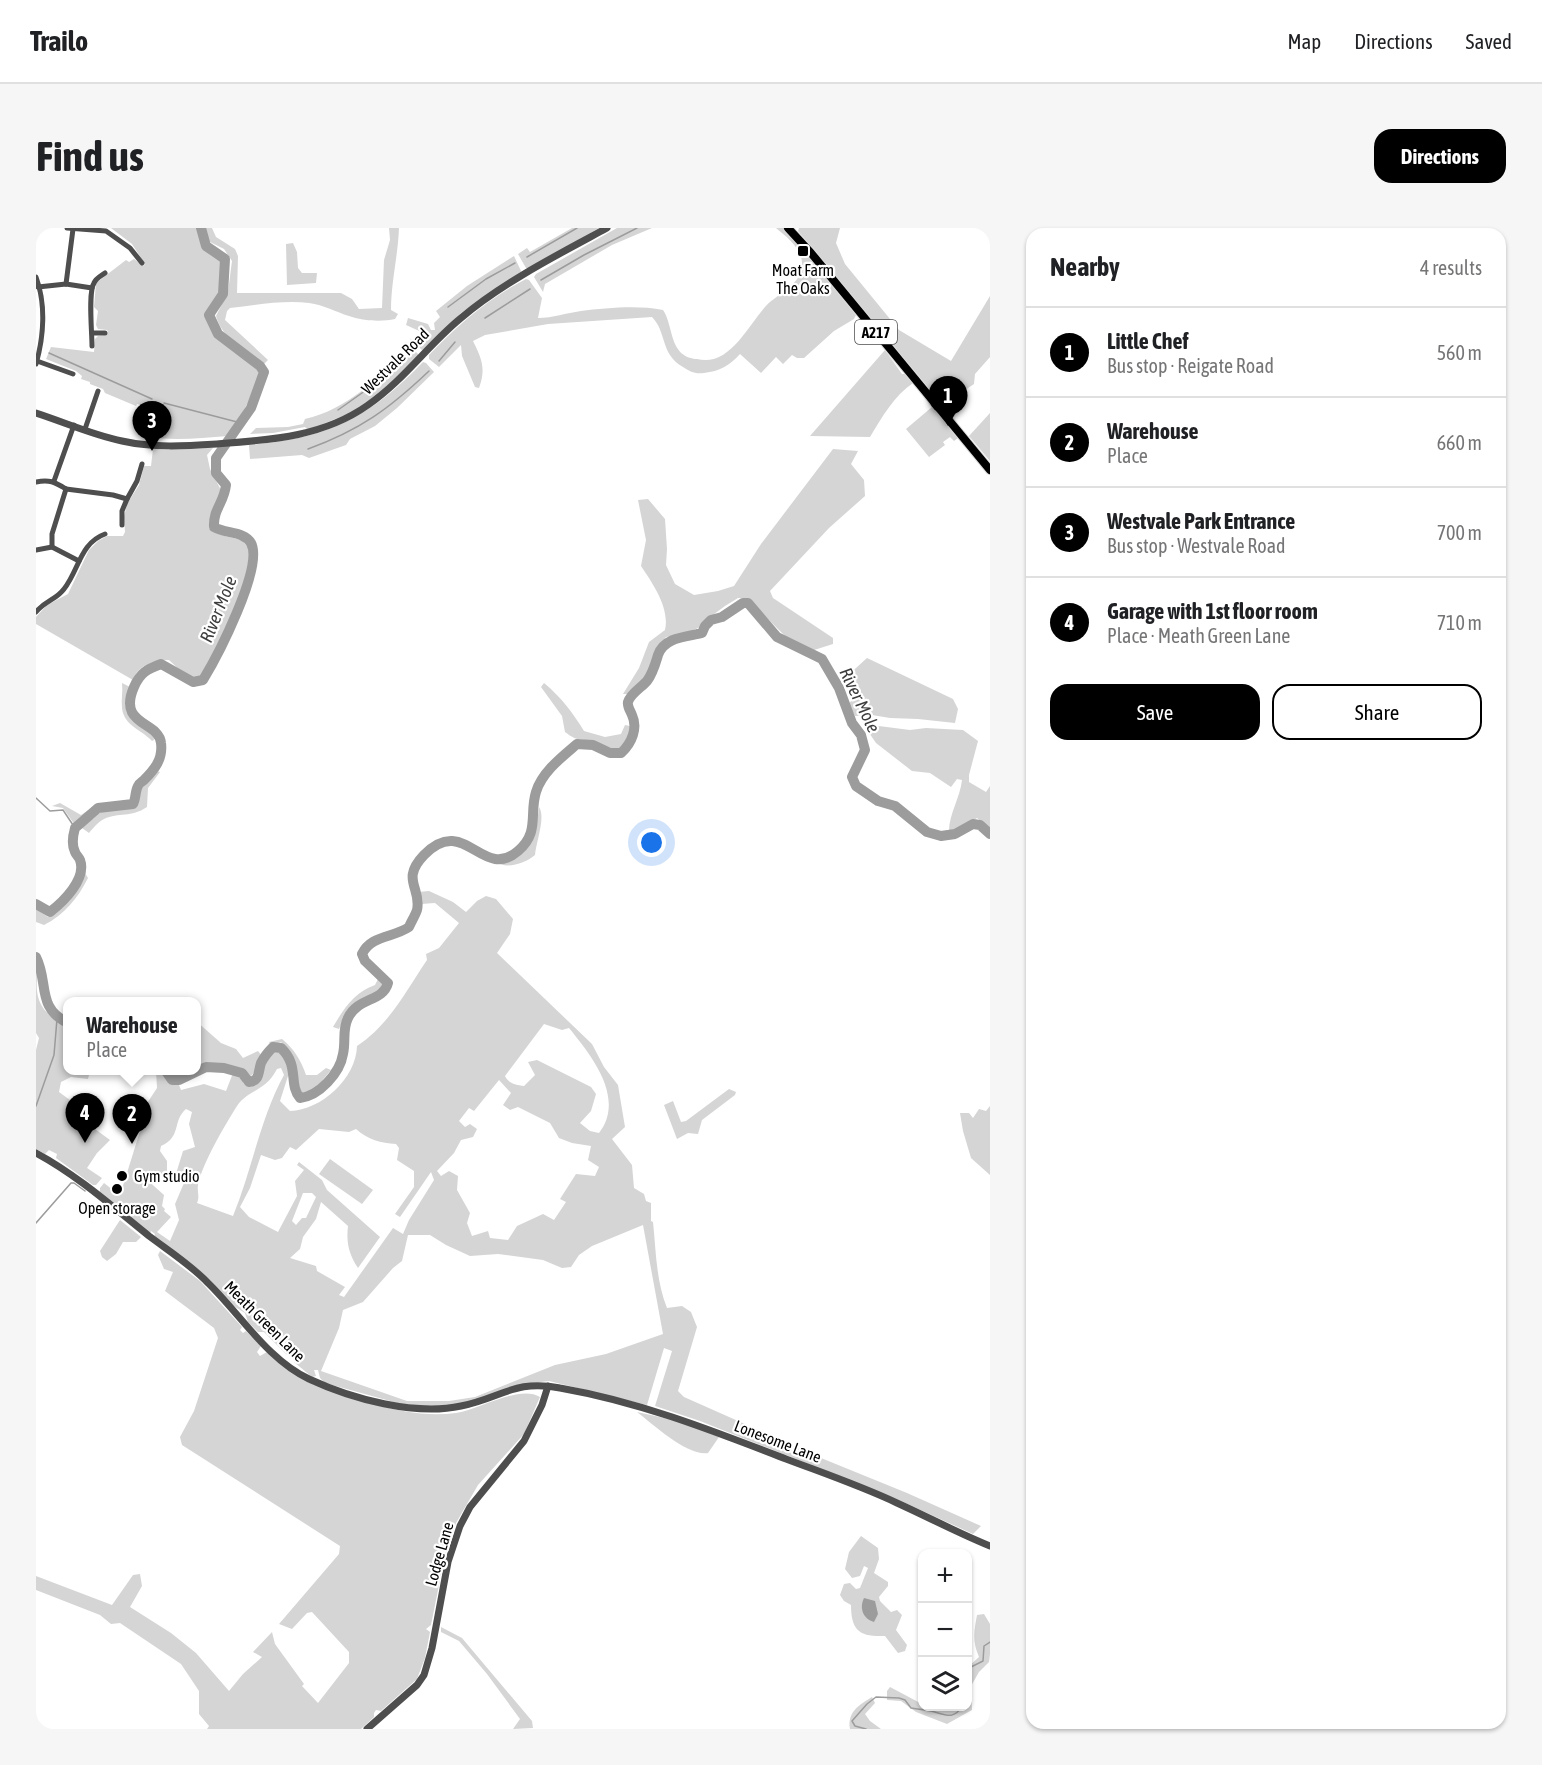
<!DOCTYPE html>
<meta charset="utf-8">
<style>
:root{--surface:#fff;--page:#f6f6f6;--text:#202124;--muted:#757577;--line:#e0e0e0;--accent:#000}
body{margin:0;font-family:"Asap Condensed",sans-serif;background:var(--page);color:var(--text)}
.controls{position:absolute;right:18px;bottom:18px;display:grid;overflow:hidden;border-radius:12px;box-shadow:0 2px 4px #0004}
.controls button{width:54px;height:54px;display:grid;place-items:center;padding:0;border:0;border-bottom:2px solid var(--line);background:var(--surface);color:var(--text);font:30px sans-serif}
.you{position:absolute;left:616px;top:615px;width:21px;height:21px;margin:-15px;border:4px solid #fff;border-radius:50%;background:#1a73e8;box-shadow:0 0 0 9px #1a73e833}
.badge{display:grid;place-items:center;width:39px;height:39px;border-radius:50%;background:var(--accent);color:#fff;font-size:20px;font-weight:700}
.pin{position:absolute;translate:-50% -50px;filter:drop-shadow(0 2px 3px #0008)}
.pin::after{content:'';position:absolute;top:32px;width:21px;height:18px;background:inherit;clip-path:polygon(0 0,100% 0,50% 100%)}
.popup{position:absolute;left:27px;top:769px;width:138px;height:78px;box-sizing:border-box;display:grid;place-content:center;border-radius:12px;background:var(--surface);filter:drop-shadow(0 2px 4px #0005);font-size:20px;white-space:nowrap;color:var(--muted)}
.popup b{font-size:22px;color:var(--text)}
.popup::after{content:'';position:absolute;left:50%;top:100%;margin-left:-12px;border:12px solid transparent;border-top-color:var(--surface)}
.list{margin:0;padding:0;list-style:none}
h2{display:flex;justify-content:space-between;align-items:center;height:78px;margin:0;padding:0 24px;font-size:26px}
h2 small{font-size:20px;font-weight:400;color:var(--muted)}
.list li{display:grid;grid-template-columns:39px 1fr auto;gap:18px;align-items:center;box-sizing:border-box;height:90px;padding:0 24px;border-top:2px solid var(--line)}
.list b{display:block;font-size:22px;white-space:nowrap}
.list p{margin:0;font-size:20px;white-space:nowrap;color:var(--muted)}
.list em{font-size:20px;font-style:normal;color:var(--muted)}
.actions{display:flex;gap:12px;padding:18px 24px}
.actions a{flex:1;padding:14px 0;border:2px solid var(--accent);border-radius:18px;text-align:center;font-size:21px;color:var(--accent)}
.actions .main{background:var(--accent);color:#fff}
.icon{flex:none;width:33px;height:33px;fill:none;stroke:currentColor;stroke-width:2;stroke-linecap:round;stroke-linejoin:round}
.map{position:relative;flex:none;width:954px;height:1501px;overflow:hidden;border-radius:18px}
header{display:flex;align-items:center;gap:36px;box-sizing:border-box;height:84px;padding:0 30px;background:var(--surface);border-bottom:2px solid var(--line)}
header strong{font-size:28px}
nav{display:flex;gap:33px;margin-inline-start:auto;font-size:21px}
.intro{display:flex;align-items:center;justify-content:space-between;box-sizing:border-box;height:144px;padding:0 36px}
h1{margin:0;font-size:42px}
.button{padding:15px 27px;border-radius:18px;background:var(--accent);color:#fff;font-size:21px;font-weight:700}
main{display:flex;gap:36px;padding:0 36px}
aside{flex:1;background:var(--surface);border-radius:18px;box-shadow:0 2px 4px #0004}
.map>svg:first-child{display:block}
.green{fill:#d5d5d5;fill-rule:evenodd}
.water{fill:#9c9c9c}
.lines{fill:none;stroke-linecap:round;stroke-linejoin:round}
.stream{stroke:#9c9c9c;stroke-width:1.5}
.river{stroke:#9c9c9c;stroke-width:10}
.primary-casing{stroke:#dbdbdb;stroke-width:10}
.minor{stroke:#4e4e4e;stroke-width:5}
.tertiary{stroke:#4e4e4e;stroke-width:7}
.primary{stroke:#000;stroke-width:8}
.poi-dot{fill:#000;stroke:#fff;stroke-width:2}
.labels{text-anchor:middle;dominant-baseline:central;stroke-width:4.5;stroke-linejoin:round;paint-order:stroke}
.shield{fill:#fff;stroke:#4c4c4c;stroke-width:1.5}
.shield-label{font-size:15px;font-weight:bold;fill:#000}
.poi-label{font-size:16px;fill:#000;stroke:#fff}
.street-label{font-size:16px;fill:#000;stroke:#fff}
.water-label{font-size:18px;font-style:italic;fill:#3d3d3d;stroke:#fff}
</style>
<header>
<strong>Trailo</strong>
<nav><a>Map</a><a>Directions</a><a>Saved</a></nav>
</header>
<div class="intro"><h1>Find us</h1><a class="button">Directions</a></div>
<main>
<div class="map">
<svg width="954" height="1501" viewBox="0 0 954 1501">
<rect width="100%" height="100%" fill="#fff"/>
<g class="green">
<path d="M75,0H161L165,17C171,22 181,25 184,31C195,48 180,71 170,84C173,114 204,124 223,144C218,168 205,187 192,208C165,210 139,213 113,209L118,180L101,176L100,178L69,165L67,161L54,156V154L45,151L46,148L40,143L10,131L15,119L58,124L59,111L62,108L71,107L72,104L71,102L62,101L60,97L62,83L58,79L60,55L90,32L93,34L98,31L107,38L109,36L96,16Z"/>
<path d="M168,0H176L180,9L199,21L202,28L201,65H305L316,71L323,81L346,80L348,32L354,12L353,0H363C362,28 355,54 355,82L362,86L359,91C346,94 326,93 313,88C300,84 288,77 273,75C248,72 220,77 194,80L191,83L189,92L232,132L228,136C209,123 187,112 180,88L192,64L196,33L188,21L172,13Z"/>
<path d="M536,0H563L493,40H490L482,26L491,20L494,24Z"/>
<path d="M581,0H616L576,17L509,56L507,64L498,49L500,46Z"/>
<path d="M740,0H748L767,20L820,87L818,91L798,103L768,130H761L756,127L747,136L740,129L725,145L704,126C693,138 684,143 668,145C658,146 655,144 647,139C624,126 631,104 616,89L512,96L449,107L437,113C446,131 450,141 443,160L439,159L426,128L425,117L403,139L393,131V127C421,97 453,70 490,51L493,52L506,70L502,90C517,90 530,85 545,83C570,80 602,77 627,82C636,95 634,118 648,127C650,129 657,131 661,131C693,139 711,99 729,79C738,68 764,57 766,40C768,22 752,10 740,0Z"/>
<path d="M763,0H804L800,15L809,36L863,102L915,133L954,68V129L939,146L938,156L923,166L910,181L762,3Z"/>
<path d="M257,15L261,24L262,40L266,45H281L280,55L251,57L250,16Z"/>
<path d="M478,28L486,45L425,85L389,121L386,122L373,110L378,113L383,109L390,106L370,97L372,90L392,96L395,102H399L398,95L404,89L400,83L431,58Z"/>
<path d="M370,114L382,126V129L344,165L314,185L272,202L269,199L237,205L214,206L220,200L252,199L267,196L269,191C310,182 343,150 372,120L368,116Z"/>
<path d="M849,122L866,146H869L877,155C858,168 846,189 834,209L774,208Z"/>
<path d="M387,134L390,135L398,144L361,180L339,198L314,211L310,217L273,230L266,227L214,231L213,217C292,210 332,191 387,134Z"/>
<path d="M896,179L922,210L918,213L914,209L907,214L909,217L893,229L870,201Z"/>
<path d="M954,185V233L933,208Z"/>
<path d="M177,220L171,227L174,241L186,264L174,288L173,300C183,310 199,308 212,315L215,326L211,351L177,428L165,447L160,451C147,447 143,441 133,432C118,432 102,437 97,452L0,396V389L11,377L32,366L53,322L62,313L71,308H87L89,304L88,289L91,276L103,257L108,238H115L117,221Z"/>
<path d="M797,221L822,223L815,236L828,252L829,268L793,300L734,363L737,370L797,410V416L775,423L750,409L711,370H702L689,378L670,392L664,399L650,406L630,409L622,419L614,446L593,466H587L603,440L613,414L629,402C634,380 617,356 605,338L610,312L602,272L612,271L629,291L631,321L630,337L639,356L658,367L682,363L698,358L725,316Z"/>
<path d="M831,430L917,471L922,481L919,495L882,491L854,490L836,487L819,488L812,476L819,470L809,450Z"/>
<path d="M86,455L94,459C93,465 90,473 90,479C91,491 107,501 117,507L118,512L116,513C105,501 88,498 86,480C85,472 87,464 86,455Z"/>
<path d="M508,455C525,469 537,485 548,503L569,509L585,506L589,497L594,498L593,510L582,521C572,520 567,517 557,514C544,509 543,515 529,504L526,488L505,459Z"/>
<path d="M827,496L874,502L890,500L927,502L942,513L933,547V554L950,564L954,558V600L941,590L924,601L913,603C913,586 924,570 926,552L921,551L915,559L894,545L876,543L840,515Z"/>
<path d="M121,543L124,544L112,560L111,579C95,590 83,584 68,591C62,594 57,600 53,605L46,600H41L27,580L16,578L24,575L45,587L60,577L53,586L57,591L68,581L97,580L102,576L104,562Z"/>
<path d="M503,579C510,589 500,614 499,627C490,635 472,641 461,635C493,626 500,610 503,579Z"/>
<path d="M49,645L52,650C42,670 28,687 8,697L0,694V681L12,689C30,683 39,660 49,645Z"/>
<path d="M393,663L417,674L430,684L441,673L450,668L460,671L477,691L474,706L461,725L556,816L568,839L582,857L589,899L576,911L596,937L598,960L608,966L610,973L615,975V993L617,994C620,1022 620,1053 631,1080L646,1078L655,1084L661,1099L642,1163L648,1169L785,1230L871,1265L945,1298L937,1306L863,1272L664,1193L619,1178L636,1123L628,1120L611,1177L513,1153L481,1157L425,1177L405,1179L365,1176L289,1155L284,1150L282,1142H278L280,1148L276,1149L258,1134V1130L250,1126L228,1104H222L212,1094L209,1085L196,1077L173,1051L118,1009L119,1006L115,1003L114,1005L64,965V960L68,955L82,966L86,961L109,887L104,886L121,860L120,843H127L133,854L143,857L145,862L168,856L190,863L197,845L207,850V855L215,859C232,851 223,834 240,822L247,824L255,839V847L252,848L244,873L254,883C285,882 320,851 321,818C353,797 370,763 391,732L390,726L403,720L423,695L399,675L385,676L382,664ZM508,796L526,802L533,800C555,827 590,870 563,905L554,903L544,895L555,883L560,866L555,859L501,832L492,834L499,847L488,858C480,857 473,856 469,848ZM245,840L248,847C224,891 216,942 197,988L161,975C164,969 161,964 162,957C166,936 189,897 201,878C213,861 229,864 241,841ZM463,852L475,865L467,877L474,882L482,879L514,895L523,910L536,915L555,918L552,932L563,939L559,948L540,946L524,971L530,974L518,992L507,986L481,998L472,1012L454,1010L452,1003L436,1008L431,995L434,985L421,962L422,948L413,943L405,948L401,943L418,925L425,912L437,909L441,901L434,896L429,899L423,893L433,880L438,883ZM150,881L156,884L153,896L159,919L147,923L139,949L148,955L139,976L143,992L134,1013L121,1004L135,989L128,983L129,981L126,978L128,967L108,949L131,946V933L124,923L125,918C146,909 136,893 150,881ZM283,901L313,904L320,901C332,912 345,915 360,916L363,920L361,932L378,943V959L359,986L364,989L395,944L398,952L373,992L367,1006L357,1000L308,1069L303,1067L309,1059L281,1043L280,1038L254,1030L264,1021L267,1009L280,991L285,974L312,998C310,1015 313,1026 322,1040L344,1009L291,962L286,952L263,934L261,937L268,942L259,953L261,968L242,1004L213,989L204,979L214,960L225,927L239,932L246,930L254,919L260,922ZM267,965H276L280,969L270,990H266L260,997L256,993ZM607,997L627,1106L570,1126L519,1137L439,1169L413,1173H371L285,1143L303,1100L307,1082L327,1074L357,1040L366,1033L372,1007H394L410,1017L434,1028L462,1026L507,1032L526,1040L535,1039L543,1027L556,1018Z"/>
<path d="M0,734C2,744 0,753 1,763C3,782 16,790 31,798L32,842L54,843L52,851L35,849L25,854L23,864L38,875L41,888L74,912L61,925L51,940L66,950L60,957H57L20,930L21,926L13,922L9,926L0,921V822L3,810L0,805Z"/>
<path d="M342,751L348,757L343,765C321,770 312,780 303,801L297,799C308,780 319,764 339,757Z"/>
<path d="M160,793L185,815L200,821L207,830L222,823L226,828L221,841L215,848L207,841L169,834L161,839Z"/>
<path d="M246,811C258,821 265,832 270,847H281L290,840L295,842L280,860L269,865L263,863C261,841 260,832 245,814L235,817L233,814Z"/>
<path d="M693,861L700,864L699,867L666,892L662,906L652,905L641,911L628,877L637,873L645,894L650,893Z"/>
<path d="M954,878V947L935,930L927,903L924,885H933L937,890L943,881L950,883Z"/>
<path d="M294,931L337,962L326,976L283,946Z"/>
<path d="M84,992L105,1009L100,1014H87L80,1026L71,1033L66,1029L64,1023Z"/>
<path d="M124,1023L164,1053L206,1099L204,1102L207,1105L210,1103L225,1118L221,1124L224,1128L231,1124L278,1157H280L304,1165L306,1168C316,1169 327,1173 337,1176C364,1183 391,1189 420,1185C442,1182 484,1156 504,1169L488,1206L442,1257L420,1295L409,1327L395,1397L390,1401L394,1404L389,1430L381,1451L345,1483L340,1482L338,1485V1489L325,1501H171L173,1498L163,1486V1463L145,1436L84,1395L75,1396L64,1387L0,1362V1348L76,1377L97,1347L104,1346L106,1358L94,1379L135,1405L160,1425L193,1463L207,1446L226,1429L217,1424L236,1404L239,1416L268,1456L266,1458L282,1475L313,1435V1424L276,1384L271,1385L256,1401L243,1396L303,1326L304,1318L146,1217L144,1209L158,1183L182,1110L178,1100L129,1063L137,1044L128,1041L122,1027Z"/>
<path d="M601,1184L642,1193L683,1209L672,1225C651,1228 618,1197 601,1184Z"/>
<path d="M825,1308L842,1320L843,1331L838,1345L852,1354V1358L843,1369L844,1373L855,1384L861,1382L866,1387L860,1402L871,1417L869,1423L862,1425L849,1408C824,1409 815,1403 815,1377L808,1373L804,1367L808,1356L814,1355L820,1361L824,1360L832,1340L828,1338L824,1348L816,1350L809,1341L813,1324Z"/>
<path d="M948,1386L954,1396V1426L953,1434L943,1444L935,1458L936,1482L911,1496L880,1484L865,1473L851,1472V1463L854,1459L886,1476V1478L908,1482L932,1478V1439L943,1429C936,1413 938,1403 941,1387Z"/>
<path d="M405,1399L426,1410L496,1493L497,1500L477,1501L484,1491L451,1446L423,1413L405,1404Z"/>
<path d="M836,1469L839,1475L829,1486L834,1493L845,1501H814C811,1484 823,1477 836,1469Z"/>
</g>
<path class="water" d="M828,1370L839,1373L842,1386L838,1394C827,1391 823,1380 828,1370Z"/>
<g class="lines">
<g class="stream">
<path d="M491,29L541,0"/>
<path d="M505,52L548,27L601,0"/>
<path d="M412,79L450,51L479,35"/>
<path d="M449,90L494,61"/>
<path d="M13,125L116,171"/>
<path d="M403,133L419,114"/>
<path d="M128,175L205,195"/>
<path d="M302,182L333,160L373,122"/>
<path d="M272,221C324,202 353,181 393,143"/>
<path d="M0,570L14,583L27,582L39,600"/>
<path d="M0,878L18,827L21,791"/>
<path d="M0,995L35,955H38L49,963"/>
<path d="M932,1443L935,1439L947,1433L948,1418L954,1414"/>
<path d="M830,1501L819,1498L816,1493L831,1476L840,1469L863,1470L869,1472L875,1480C882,1481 889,1482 895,1483C908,1486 918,1493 926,1478"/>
</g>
<g class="river">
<path d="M0,676L14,684C27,674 51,651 44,632C43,629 40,627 39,624C35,616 37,607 39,600L62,580L97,576C100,571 99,563 102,558C103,555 106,554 108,552C119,541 127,531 125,515C123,493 81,498 98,459C104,445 111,441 125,436L157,454L167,452C181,429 228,339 215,315C208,303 189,306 178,299C177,281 188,275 190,257L180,245V230L215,180L228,144L224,138L182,106L173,87L187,66L189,31L170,18L165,0"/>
<path d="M0,729C13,754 0,780 32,795"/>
<path d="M129,842L136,852H143L170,839L188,840L206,845L213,854C224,853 222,844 225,835C228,829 232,824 237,819L245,820C264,838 252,856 264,870C283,868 304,845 307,826C310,813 306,802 312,790C322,769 347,774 352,755L329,733L326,726C335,707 357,710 373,699C375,694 379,688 381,682C386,660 364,652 388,627C429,585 446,654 482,623C504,604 493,586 500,564C506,544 527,528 541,516L557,517L574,525H585C596,515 602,500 596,487C594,482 591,478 592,474C594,466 606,459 611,453C617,445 619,437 622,427C628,409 650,409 666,405L669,398L675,392L686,389L707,375H712L741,409L786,431L803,460L816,495L825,507L829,522L816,549L820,558L842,573L859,578L891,604L905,608L919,606L937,596L944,597L954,606"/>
</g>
<defs>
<path id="primary" d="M752,0L775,25L954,242"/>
</defs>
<use href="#primary" class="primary-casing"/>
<g class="minor">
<path d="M31,0L70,3L94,20L106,35"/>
<path d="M0,49C10,76 8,108 0,136"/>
<path d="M30,56L37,1"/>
<path d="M2,59L30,56L56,60"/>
<path d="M56,105H69"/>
<path d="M56,118C56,104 52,64 58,55C60,50 65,48 69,45"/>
<path d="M1,133L37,146"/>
<path d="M49,201L62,163"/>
<path d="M18,253L38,197"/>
<path d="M0,254C13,251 19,254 30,261"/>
<path d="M30,261L77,267L91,271L86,283V297"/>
<path d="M91,271L101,253L106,236"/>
<path d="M16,319V306L30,261"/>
<path d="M0,322L16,319L43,333"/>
<path d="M0,384C10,372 20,372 28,361C43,342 44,315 69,306"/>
</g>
<g class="tertiary">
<path d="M0,185C28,194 57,207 86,213C117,220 149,218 181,216C234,212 287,209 332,177C367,153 392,117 425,90C466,55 523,26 571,0"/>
<path d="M0,925C41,947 77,979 113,1008C133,1023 155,1037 172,1055C204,1086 232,1132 273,1151C316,1171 379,1188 425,1178C465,1170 479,1151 524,1160C604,1174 675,1202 750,1231C787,1245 825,1258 861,1275C892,1289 922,1305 954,1318"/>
<path d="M331,1501L381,1457L388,1447L396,1420L412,1334L424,1298L434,1279L488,1213L506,1177L512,1158"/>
</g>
<use href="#primary" class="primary"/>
</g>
<g class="poi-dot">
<rect x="761" y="17" width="12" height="12" rx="3"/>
<circle cx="86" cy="948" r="6"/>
<circle cx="81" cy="961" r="6"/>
</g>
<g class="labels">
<rect class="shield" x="819" y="92" width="42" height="24" rx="4.5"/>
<g class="shield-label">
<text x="840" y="104">A217</text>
</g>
<g class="poi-label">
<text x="767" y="42">Moat Farm<tspan x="767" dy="18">The Oaks</tspan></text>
<text x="98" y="948" text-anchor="start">Gym studio</text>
<text x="81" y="980">Open storage</text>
</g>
<g class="street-label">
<text transform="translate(359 133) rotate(-44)">Westvale Road</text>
<text transform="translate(229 1093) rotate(45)">Meath Green Lane</text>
<text transform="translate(742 1213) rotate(21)">Lonesome Lane</text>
<text transform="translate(403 1326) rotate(-74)">Lodge Lane</text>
</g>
<g class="water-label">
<text transform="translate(182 381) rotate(-68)">River Mole</text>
<text transform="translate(824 472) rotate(64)">River Mole</text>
</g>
</g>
</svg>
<div class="controls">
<button>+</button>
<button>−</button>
<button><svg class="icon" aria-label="layers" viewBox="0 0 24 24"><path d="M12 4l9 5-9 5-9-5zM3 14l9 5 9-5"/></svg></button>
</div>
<div class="you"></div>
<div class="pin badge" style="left:912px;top:198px">1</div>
<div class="pin badge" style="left:96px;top:916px">2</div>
<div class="popup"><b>Warehouse</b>Place</div>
<div class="pin badge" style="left:116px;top:223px">3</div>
<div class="pin badge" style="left:49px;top:915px">4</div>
</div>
<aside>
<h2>Nearby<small>4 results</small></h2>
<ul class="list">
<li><span class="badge">1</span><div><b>Little Chef</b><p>Bus stop · Reigate Road</p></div><em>560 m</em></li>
<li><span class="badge">2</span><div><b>Warehouse</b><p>Place</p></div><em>660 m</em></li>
<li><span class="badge">3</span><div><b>Westvale Park Entrance</b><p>Bus stop · Westvale Road</p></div><em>700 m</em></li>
<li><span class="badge">4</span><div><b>Garage with 1st floor room</b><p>Place · Meath Green Lane</p></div><em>710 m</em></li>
</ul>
<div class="actions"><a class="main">Save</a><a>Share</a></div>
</aside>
</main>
